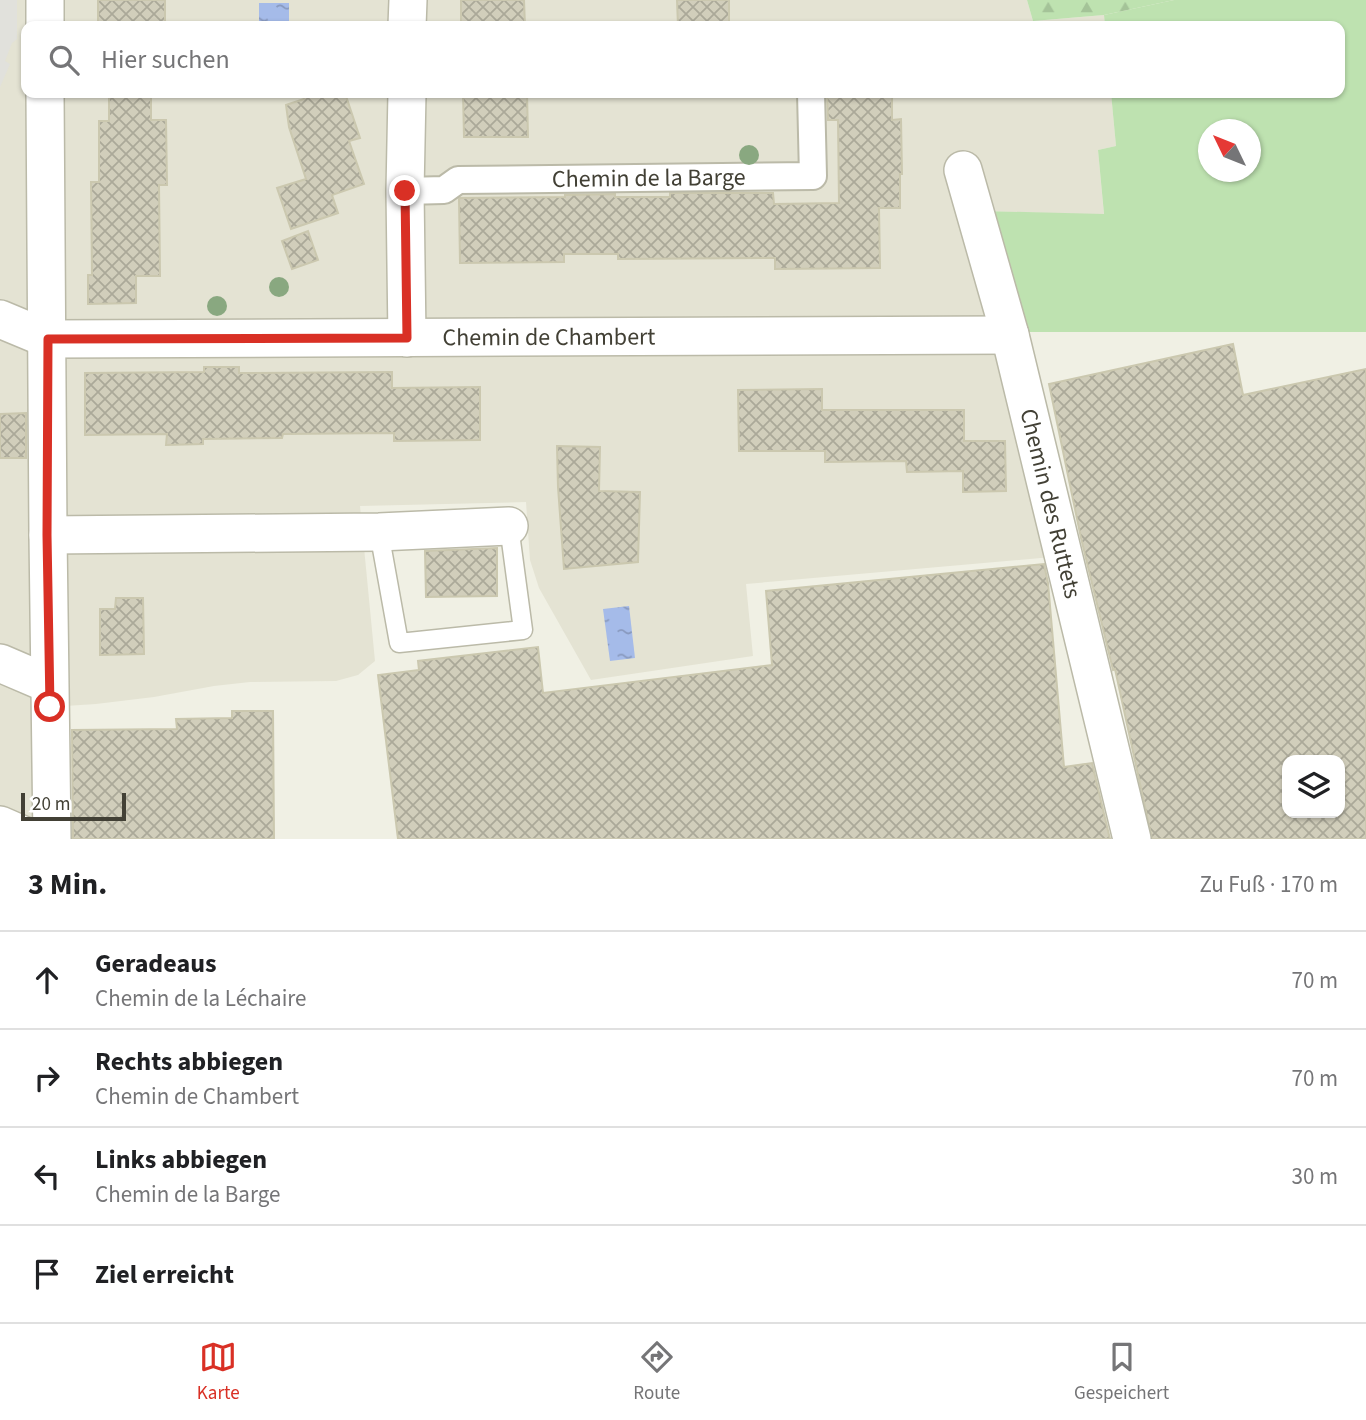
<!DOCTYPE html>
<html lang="de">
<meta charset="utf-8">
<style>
:root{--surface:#fff;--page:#f2f2f2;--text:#202124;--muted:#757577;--line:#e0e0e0;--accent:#d93025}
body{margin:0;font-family:"Source Sans 3",sans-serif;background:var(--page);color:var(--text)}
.controls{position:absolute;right:21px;bottom:21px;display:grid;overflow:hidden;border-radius:14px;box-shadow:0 2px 5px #0004}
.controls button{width:63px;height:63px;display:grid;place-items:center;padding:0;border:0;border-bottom:2px solid var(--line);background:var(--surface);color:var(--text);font:35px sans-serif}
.compass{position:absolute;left:1198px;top:119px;width:63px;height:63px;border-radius:50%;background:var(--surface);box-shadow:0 2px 5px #0004;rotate:313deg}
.scale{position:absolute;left:21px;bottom:18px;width:105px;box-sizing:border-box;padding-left:7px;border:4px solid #424035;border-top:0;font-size:19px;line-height:24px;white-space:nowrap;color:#424035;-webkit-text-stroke:5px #fff;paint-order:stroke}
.stop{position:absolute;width:21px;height:21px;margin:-16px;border:5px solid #d93025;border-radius:50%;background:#fff}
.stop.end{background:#d93025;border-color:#fff;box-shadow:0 2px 7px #0008}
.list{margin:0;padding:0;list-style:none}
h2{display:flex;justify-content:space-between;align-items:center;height:91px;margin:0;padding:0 28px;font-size:30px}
h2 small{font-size:23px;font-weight:400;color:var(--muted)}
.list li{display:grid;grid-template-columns:46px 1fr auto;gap:21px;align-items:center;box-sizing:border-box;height:98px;padding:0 28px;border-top:2px solid var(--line)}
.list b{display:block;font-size:26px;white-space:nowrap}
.list p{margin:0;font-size:23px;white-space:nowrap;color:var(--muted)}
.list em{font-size:23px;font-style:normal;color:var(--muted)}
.icon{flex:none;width:38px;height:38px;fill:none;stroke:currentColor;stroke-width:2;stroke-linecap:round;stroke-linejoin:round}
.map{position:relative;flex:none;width:1366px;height:839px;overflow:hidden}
.search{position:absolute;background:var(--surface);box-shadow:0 2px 5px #0004;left:21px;right:21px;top:21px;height:77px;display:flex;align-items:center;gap:18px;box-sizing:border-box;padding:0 24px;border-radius:14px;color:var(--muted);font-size:26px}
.sheet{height:483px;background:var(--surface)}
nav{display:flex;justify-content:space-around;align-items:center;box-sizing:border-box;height:98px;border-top:2px solid var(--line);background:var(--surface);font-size:19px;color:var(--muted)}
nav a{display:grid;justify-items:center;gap:4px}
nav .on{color:var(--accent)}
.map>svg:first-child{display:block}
.residential{fill:#e4e3d3}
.green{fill:#bee2b0;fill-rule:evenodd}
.forest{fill:url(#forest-firs)}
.parking{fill:#e1e1dc}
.water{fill:url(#water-ripples)}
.building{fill:url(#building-cross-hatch);stroke:#cbc8af;stroke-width:2;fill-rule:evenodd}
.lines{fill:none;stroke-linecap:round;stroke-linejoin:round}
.service-casing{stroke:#bbbaa8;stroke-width:21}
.pedestrian-casing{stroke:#bbbaa8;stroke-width:30}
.minor-casing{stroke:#bbbaa8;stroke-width:40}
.service{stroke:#fff;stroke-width:18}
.pedestrian{stroke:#fff;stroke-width:26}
.minor{stroke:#fff;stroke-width:37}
.tree{fill:#89a880}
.route{stroke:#d93025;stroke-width:9}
.labels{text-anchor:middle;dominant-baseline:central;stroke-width:5;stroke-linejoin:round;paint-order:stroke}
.street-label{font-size:24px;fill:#424035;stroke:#fff}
</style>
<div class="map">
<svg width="1366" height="839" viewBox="0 0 1366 839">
<defs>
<pattern id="forest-firs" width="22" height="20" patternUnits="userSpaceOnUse" patternTransform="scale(1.75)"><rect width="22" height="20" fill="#bee2b0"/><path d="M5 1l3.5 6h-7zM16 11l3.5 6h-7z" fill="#a4c398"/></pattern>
<pattern id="water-ripples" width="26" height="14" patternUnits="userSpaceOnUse" patternTransform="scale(1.75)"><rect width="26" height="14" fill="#a5bbe9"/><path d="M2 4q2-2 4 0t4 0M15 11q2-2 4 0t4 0" fill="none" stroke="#8899be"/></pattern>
<pattern id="building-cross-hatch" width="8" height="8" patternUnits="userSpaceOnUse" patternTransform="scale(1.75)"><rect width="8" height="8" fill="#d1cebb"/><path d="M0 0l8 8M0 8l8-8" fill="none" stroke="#aba999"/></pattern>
</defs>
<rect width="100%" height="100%" fill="#f0f0e4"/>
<path class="residential" d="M0,0H1027L1033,21L1104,15L1105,26H26V93H1111L1116,146L1098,150L1104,215L982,211L1063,556L746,584L753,656L591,680L539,588L530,560L526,502L360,506L375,661L358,675L336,681L250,682L214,686L154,697L96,704L50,707L52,839H0Z"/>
<path class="green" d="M1174,0H1366V332H1019L982,211L1104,214L1098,150L1116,146L1111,93H1340V26H1105L1104,15ZM1208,130H1250V172H1208Z"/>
<path class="forest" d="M1027,0H1174L1104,15L1033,21Z"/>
<path class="parking" d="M0,0H17V39L12,43L5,61L10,64L0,87Z"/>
<g class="water">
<rect x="259" y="3" width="30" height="23"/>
<path d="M629,606L635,658L610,661L603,609Z"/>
</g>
<g class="building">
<rect x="98" y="0" width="67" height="26"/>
<path d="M461,0H524L525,26H461Z"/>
<path d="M677,0H729V26H678Z"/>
<path d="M109,93H151V120H166L167,185H159L160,276H136V303L88,304V275H92L91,182H99V121H109Z"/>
<path d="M302,93H345L360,138L349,141L364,184L332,195L338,213L291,229L277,188L306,179L289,127L286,105L304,99Z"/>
<path d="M463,93H527L528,137H464Z"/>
<path d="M827,93H892V120L901,119L902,174H900V208H879L880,268L775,269V258L618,259V254H564V262L460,263L459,199L460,198L565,197V195L615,194V197H670V193H773L774,204L839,203L838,120H828Z"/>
<path d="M308,231L318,260L292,269L282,241Z"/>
<path d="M1233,344L1243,395L1366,369V839H1152L1115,669L1113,670L1081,538L1049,384ZM1287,760H1340V813H1287Z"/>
<path d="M204,367H239V373L392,372V388L480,387V440L394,441V433L283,434L282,438L203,439V444L166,445L167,434L85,435V373L204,372Z"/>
<path d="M822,389V410H964V441H1005L1006,491L963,492V471L907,472L906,461L825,462V451H739L738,390Z"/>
<path d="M26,413V458H0V414Z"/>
<path d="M557,446L600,447L599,491L640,492L638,562L564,569L558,487Z"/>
<path d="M497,548V596L426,597L425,551Z"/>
<path d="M1044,564L1048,583L1064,767L1092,763L1110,839H398L378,675L419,670L418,661L538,647L543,693L772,665L766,591Z"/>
<path d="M116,598H143L144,654L100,655V609H115Z"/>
<path d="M232,711H273L274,839H73L72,730L177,729L176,719L232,718Z"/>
</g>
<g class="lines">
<defs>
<path id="service" d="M379,532L399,643L523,630L509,526"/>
<g id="pedestrian">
<path id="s1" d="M405,191L444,190L458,180L813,176L811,93"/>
</g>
<g id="minor">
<path d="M45,0V26"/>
<path d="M407,26L408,0"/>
<path d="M45,93L48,535L52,839"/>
<path d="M407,93L405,191L407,338"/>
<path id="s2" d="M963,170L1010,335L1132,839"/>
<path id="s3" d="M0,319L48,339L1010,335"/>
<path d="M48,535L379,532L509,526"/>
<path d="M0,663L49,684"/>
<path d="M0,825L32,839"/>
</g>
</defs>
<use href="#service" class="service-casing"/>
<use href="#pedestrian" class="pedestrian-casing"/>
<use href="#minor" class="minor-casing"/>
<use href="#service" class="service"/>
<use href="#pedestrian" class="pedestrian"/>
<use href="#minor" class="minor"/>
</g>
<g class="tree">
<circle cx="749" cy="155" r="10"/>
<circle cx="279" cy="287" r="10"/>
<circle cx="217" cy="306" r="10"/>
</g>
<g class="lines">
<path class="route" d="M50,707L47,535L48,339L407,338L405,191"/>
</g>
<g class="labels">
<g class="street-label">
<text stroke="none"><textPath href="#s1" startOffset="247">Chemin de la Barge</textPath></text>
<text stroke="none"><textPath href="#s3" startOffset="553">Chemin de Chambert</textPath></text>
<text stroke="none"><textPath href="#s2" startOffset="345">Chemin des Ruttets</textPath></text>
</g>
</g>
</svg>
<div class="controls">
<button><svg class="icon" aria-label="layers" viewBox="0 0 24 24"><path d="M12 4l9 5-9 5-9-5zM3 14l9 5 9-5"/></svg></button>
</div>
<svg class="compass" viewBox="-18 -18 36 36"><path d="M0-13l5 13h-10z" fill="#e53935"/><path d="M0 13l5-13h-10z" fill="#757577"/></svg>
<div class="scale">20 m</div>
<div class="stop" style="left:50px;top:707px"></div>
<div class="stop end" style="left:405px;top:191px"></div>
<div class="search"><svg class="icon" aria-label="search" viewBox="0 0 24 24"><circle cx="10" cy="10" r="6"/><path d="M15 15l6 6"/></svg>Hier suchen</div>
</div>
<section class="sheet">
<h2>3 Min.<small>Zu Fuß · 170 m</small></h2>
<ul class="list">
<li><svg class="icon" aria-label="ahead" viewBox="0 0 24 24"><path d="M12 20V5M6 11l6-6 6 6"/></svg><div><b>Geradeaus</b><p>Chemin de la Léchaire</p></div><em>70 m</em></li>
<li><svg class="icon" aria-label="right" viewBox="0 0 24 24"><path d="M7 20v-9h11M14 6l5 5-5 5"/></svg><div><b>Rechts abbiegen</b><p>Chemin de Chambert</p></div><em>70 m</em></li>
<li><svg class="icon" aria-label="left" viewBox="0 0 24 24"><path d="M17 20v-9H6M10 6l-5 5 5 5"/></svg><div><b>Links abbiegen</b><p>Chemin de la Barge</p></div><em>30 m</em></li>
<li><svg class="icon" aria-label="arrive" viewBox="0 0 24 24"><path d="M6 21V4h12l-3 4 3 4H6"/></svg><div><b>Ziel erreicht</b></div></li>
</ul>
</section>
<nav>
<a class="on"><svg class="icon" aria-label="map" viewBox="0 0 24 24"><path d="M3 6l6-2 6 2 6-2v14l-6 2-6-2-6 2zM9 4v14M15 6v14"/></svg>Karte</a>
<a><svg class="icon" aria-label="directions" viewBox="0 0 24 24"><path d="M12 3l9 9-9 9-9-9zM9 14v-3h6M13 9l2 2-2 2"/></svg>Route</a>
<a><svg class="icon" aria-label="saved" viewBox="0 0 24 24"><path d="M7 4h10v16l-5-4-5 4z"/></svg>Gespeichert</a>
</nav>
